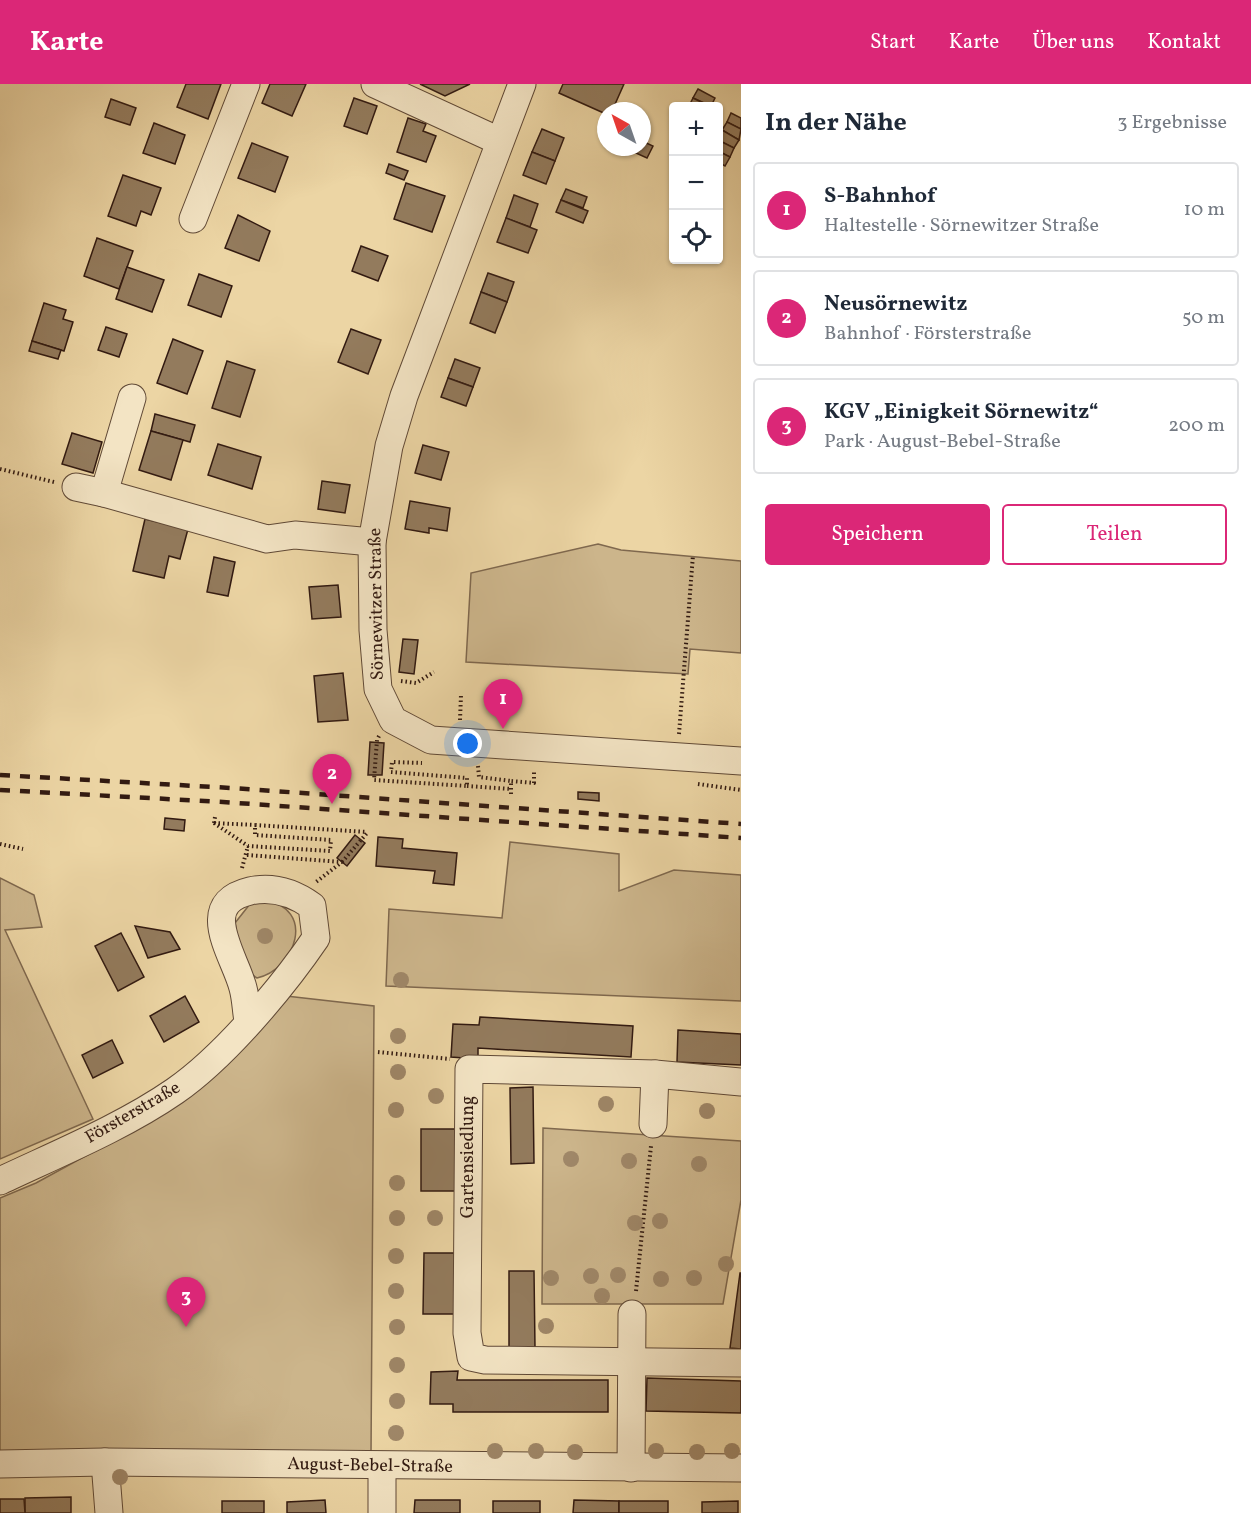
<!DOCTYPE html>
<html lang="de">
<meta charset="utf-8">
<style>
:root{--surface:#fff;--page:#f6f6f7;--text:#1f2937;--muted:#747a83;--line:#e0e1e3;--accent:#db2777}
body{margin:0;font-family:Vollkorn,serif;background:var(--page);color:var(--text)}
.controls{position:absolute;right:18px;top:18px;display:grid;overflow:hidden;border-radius:6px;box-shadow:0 2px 4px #0004}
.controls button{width:54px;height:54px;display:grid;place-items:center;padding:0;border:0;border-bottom:2px solid var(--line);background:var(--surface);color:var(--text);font:30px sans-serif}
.compass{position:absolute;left:597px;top:18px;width:54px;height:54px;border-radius:50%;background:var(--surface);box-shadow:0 2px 4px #0004;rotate:320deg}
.you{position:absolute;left:468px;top:660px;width:21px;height:21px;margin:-15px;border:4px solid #fff;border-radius:50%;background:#1a73e8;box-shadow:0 0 0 9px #1a73e833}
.badge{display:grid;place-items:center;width:39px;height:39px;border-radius:50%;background:var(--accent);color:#fff;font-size:20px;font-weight:700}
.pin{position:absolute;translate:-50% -50px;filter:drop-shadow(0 2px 3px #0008)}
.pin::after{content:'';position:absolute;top:32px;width:21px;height:18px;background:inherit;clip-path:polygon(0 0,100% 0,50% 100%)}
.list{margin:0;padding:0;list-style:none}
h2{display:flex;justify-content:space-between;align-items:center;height:78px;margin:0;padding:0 24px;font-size:26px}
h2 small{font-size:20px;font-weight:400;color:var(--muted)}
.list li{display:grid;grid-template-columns:39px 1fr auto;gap:18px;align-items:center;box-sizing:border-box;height:96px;margin:0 12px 12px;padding:0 12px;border:2px solid var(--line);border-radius:6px}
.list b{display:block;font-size:22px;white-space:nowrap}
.list p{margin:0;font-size:20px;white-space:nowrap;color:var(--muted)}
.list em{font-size:20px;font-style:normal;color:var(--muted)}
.actions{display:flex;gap:12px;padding:18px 24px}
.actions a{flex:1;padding:14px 0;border:2px solid var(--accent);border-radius:6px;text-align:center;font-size:21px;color:var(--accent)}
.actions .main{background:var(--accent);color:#fff}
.icon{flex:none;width:33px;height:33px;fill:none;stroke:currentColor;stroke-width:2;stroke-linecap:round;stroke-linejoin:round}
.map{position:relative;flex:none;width:741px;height:1429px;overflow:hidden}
header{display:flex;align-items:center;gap:36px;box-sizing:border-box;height:84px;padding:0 30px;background:var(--accent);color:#fff}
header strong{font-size:28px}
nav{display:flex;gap:33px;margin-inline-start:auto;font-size:21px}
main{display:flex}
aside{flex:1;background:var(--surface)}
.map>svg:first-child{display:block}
.green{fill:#ccb58b;stroke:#7f684e;stroke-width:1.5}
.building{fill:#937b5d;stroke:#321a11;stroke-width:1.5}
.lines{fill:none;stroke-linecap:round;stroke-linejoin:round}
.minor-casing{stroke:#604936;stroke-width:29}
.path{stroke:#321a11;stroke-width:4;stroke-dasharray:1.5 3;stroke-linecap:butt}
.minor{stroke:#f3e4c4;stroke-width:27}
.rail{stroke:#321a11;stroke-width:4.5;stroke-dasharray:10 10;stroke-linecap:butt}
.tree{fill:#9f8768}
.labels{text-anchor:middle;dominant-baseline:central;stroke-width:4.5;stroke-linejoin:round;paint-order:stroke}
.street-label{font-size:18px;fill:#321a11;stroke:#f3e4c4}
</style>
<header>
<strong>Karte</strong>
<nav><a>Start</a><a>Karte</a><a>Über uns</a><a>Kontakt</a></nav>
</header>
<main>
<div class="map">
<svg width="741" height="1429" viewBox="0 0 741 1429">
<rect width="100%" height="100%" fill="#ecd5a4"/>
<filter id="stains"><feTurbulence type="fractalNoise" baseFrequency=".00333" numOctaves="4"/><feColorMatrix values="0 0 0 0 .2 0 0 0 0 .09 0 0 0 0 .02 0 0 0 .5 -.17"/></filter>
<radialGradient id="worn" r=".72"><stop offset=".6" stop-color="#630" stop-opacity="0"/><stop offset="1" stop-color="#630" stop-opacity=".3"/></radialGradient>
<g class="green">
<path d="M598,460L621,466L741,477V569L690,565L688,590L466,578L471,489Z"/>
<path d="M510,758L619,770V807L674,786L741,791V917L386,902L389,825L502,834Z"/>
<path d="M0,794L34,811L42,843L5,846L93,1035L0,1075Z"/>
<path d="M263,816C318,824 295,886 257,894C239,884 239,858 235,839L250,820Z"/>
<path d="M286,912L374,922L371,1372L0,1373V1114L36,1099L148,1038Z"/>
<path d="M543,1044L741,1057V1116L723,1220H542Z"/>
</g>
<g class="building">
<path d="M186,0H221L208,35L177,23Z"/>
<path d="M270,0H306L292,32L262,19Z"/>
<path d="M420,0H470L445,12Z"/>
<path d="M563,0H624L612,27H606V30L559,9Z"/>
<path d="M698,5L715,14L711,22L693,14Z"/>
<path d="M354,14L377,22L367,50L344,42Z"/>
<path d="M693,14L709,22H689Z"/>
<path d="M111,15L136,24L130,41L105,33Z"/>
<path d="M731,29L741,34V45L727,38Z"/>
<path d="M408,34L426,40L423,47L436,52L426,78L397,68Z"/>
<path d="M727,38L741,45L739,56L722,46Z"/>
<path d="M154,39L185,51L175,80L143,69Z"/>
<path d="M542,45L564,54L555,77L532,68Z"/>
<path d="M722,46L739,56L734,64L718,56Z"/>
<path d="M718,56L734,64L730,73L718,67Z"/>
<path d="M642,57L653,62L647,74L627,65L642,63Z"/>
<path d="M252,59L288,73L275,108L238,94Z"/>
<path d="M718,67L730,73L725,82L718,78Z"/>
<path d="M532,68L555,77L546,100L523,91Z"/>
<path d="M389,80L408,87L404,96L386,89Z"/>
<path d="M123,91L161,104L151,131L141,127L136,142L108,132Z"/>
<path d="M406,99L445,112L432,148L394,135Z"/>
<path d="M566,105L587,113L583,124L561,116Z"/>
<path d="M514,111L538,120L530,143L506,134Z"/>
<path d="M561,116L588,127L583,139L556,128Z"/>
<path d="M238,131L270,147L259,177L225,164Z"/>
<path d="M506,134L537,146L528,169L497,158Z"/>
<path d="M97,154L133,167L119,205L84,192Z"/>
<path d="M361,162L388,172L378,197L352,187Z"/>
<path d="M127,183L164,196L152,228L116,215Z"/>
<path d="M488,189L514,198L507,218L481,208Z"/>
<path d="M199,190L232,202L221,233L188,221Z"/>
<path d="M481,208L507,218L495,249L470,239Z"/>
<path d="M44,219L66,226L63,235L73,238L64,267L32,257Z"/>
<path d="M106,243L127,250L119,273L98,266Z"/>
<path d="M351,245L381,256L368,290L338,278Z"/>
<path d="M173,255L203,267L187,310L157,299Z"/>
<path d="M32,257L61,266L58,275L29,267Z"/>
<path d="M455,275L480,284L473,303L448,294Z"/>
<path d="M227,277L255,286L240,333L212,324Z"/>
<path d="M448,294L473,303L466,322L441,313Z"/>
<path d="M155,330L195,341L190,358L151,347Z"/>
<path d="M151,347L183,356L171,396L139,386Z"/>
<path d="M72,349L102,358L93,389L62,380Z"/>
<path d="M218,360L261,373L252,405L208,391Z"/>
<path d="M423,361L449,368L441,396L415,389Z"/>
<path d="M322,397L350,401L345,429L318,425Z"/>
<path d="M410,417L450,424L447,447L429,444V449L405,445Z"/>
<path d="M145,435L188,445L180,475L169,472L164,494L133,487Z"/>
<path d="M214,473L235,478L228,512L207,508Z"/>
<path d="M338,501L341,533L312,535L309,503Z"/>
<path d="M403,555L418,556L414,590L399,588Z"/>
<path d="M343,589L348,636L318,638L314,592Z"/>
<path d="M370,658L384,659L382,691H368Z"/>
<path d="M578,708L599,709V717L578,715Z"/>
<path d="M165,734L185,736L184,747L164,745Z"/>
<path d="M355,751L365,759L347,782L337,774Z"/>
<path d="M378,753L403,755L402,764L457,769L454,801L433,799L435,787L376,782Z"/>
<path d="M135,842L170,848L180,865L148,874Z"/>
<path d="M121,849L144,893L118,907L95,862Z"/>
<path d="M185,912L199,938L164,958L150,932Z"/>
<path d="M480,933L633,942L631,973L478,964V975L451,973L453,940L479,941Z"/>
<path d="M678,946L741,950V981L677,978Z"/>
<path d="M112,956L123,979L93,994L82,971Z"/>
<path d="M533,1003L534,1079L511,1080L510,1004Z"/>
<rect x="421" y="1045" width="34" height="62"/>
<path d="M424,1169H455L454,1230H423Z"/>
<path d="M509,1187H534L535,1264H509Z"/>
<path d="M740,1189H741V1265L730,1264Z"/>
<path d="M458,1287L457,1296H608V1328H453V1320H430L431,1288Z"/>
<path d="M647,1294L741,1297V1329L646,1327Z"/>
<path d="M71,1413V1429H25V1414Z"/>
<path d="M0,1415H24L25,1429H0Z"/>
<path d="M325,1416L326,1429H287V1418Z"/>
<path d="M415,1416H460V1429H414Z"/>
<path d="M574,1416L619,1417V1429H573Z"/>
<rect x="222" y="1417" width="42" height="12"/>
<rect x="493" y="1417" width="47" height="12"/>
<rect x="619" y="1417" width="49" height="12"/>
<path d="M738,1417V1429H702V1418Z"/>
</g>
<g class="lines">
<defs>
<g id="minor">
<path d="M375,0L499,57"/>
<path d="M522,0L404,312L389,362L372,458L373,546L378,605L393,636L431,656L741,677"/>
<path d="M193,135L246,0"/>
<path d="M132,314L104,409L267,455L295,451L372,458"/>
<path d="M76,403L104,409"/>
<path d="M741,998L655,990L469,985L467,1249L471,1273L485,1276L741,1279"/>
<path d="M653,1040L655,990"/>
<path d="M0,1097C57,1070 123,1043 175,1007C224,973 282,904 316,854L312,822C294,809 273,802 250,807C195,820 235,872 243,904C246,915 246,926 248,937"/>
<path d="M105,1378L109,1429"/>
<path d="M0,1380L105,1378L741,1384"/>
<path d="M382,1383V1429"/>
<path d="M631,1384L632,1230"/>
</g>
</defs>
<use href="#minor" class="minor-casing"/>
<g class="path">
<path d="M0,385L54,398"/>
<path d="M401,597L416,599L434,588"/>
<path d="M460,636L461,611"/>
<path d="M679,650L693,471"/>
<path d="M379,652L377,656L374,696L467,702V694L391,688L392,678L422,679"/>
<path d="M478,682L479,693L511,697"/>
<path d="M698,700L741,706"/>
<path d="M467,702L511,705"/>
<path d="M511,710V697L534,699V687"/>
<path d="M214,739L248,762L330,767L331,756L255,751V741L367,748"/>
<path d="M214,739L255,741"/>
<path d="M214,739L215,733"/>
<path d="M0,760L23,765"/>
<path d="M247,771L342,778L316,798"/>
<path d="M342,778L367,749"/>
<path d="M242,784L248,762"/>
<path d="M378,968L450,975"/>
<path d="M636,1207L651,1062"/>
</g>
<use href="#minor" class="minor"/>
<g class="rail">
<path d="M0,691L231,704L741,740"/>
<path d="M0,706L223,718L741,754"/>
</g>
</g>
<g class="tree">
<circle cx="265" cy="852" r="8"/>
<circle cx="401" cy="896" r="8"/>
<circle cx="398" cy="952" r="8"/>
<circle cx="398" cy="988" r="8"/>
<circle cx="436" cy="1012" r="8"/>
<circle cx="606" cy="1020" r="8"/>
<circle cx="396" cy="1026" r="8"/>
<circle cx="707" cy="1027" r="8"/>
<circle cx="571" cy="1075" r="8"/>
<circle cx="629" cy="1077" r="8"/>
<circle cx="699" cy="1080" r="8"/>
<circle cx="397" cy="1099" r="8"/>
<circle cx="397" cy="1134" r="8"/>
<circle cx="435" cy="1134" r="8"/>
<circle cx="660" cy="1137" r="8"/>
<circle cx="635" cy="1139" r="8"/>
<circle cx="396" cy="1172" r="8"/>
<circle cx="726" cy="1180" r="8"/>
<circle cx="618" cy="1191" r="8"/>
<circle cx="591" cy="1192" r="8"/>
<circle cx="551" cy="1194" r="8"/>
<circle cx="694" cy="1194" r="8"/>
<circle cx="661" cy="1195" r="8"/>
<circle cx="396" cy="1207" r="8"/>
<circle cx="602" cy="1212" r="8"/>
<circle cx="546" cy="1242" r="8"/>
<circle cx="397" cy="1243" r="8"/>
<circle cx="397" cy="1281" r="8"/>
<circle cx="397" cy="1317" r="8"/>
<circle cx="396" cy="1349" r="8"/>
<circle cx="495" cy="1367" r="8"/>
<circle cx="536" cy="1367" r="8"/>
<circle cx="656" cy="1367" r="8"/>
<circle cx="732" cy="1367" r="8"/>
<circle cx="575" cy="1368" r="8"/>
<circle cx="697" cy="1368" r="8"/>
<circle cx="120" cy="1393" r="8"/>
</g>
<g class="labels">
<g class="street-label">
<text transform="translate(377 520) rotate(-91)">Sörnewitzer Straße</text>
<text transform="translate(133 1029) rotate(-30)">Försterstraße</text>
<text transform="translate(468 1073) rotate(-90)">Gartensiedlung</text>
<text transform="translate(370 1382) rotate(1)">August-Bebel-Straße</text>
</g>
</g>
<rect width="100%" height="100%" filter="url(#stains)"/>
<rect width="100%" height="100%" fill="url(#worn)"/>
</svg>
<div class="controls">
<button>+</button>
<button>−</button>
<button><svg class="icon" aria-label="locate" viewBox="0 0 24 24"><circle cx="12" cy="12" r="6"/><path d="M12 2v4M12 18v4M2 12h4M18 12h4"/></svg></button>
</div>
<svg class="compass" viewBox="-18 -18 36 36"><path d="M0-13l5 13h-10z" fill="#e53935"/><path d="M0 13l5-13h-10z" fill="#747a83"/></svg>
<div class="you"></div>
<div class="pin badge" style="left:503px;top:645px">1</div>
<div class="pin badge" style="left:332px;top:720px">2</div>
<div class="pin badge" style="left:186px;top:1243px">3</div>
</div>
<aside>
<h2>In der Nähe<small>3 Ergebnisse</small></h2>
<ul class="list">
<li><span class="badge">1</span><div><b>S-Bahnhof</b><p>Haltestelle · Sörnewitzer Straße</p></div><em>10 m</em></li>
<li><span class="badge">2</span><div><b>Neusörnewitz</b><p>Bahnhof · Försterstraße</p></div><em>50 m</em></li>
<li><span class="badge">3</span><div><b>KGV „Einigkeit Sörnewitz“</b><p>Park · August-Bebel-Straße</p></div><em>200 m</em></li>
</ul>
<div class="actions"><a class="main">Speichern</a><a>Teilen</a></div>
</aside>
</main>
